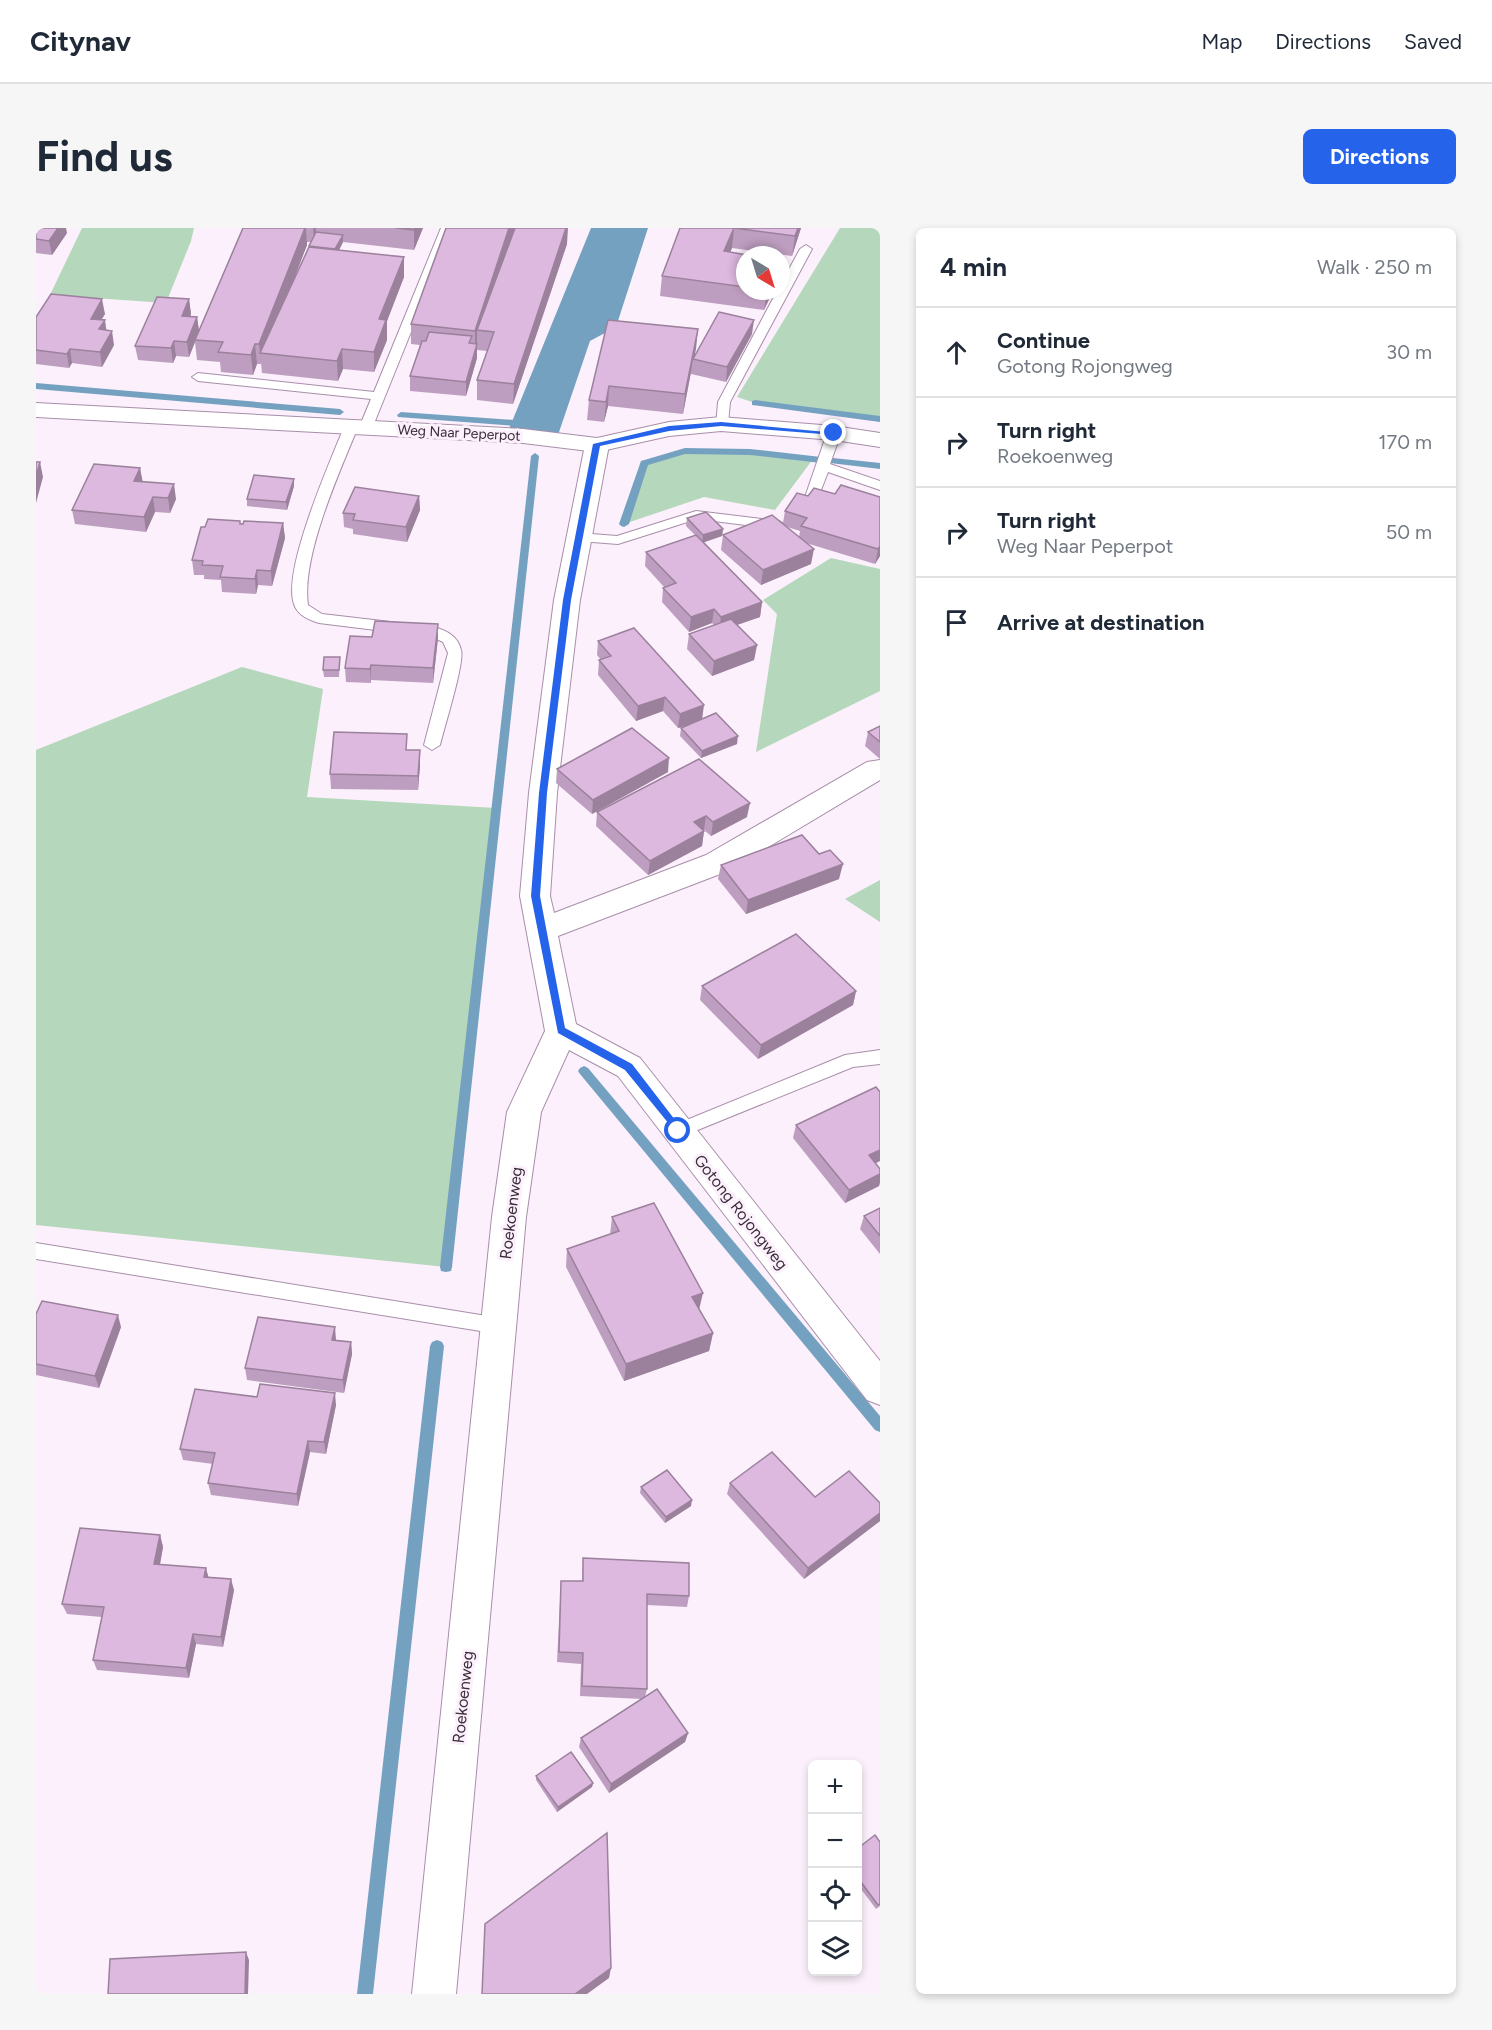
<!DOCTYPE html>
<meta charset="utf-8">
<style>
:root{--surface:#fff;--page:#f6f6f7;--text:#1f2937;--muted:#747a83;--line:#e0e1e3;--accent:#2563eb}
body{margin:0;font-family:Figtree,sans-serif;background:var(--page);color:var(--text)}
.controls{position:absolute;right:18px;bottom:18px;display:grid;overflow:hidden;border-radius:9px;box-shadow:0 3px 9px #0003}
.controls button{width:54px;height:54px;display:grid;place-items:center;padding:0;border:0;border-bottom:2px solid var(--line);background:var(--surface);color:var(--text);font:30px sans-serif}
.compass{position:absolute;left:700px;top:18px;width:54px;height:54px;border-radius:50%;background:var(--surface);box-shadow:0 3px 9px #0003;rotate:142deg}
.stop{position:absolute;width:18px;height:18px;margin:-14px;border:4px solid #2563eb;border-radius:50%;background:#fff}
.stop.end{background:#2563eb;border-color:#fff;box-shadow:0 2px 6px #0008}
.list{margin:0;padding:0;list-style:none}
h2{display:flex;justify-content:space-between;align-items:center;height:78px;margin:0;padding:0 24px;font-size:26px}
h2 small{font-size:20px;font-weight:400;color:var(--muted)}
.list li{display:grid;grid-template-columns:39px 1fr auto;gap:18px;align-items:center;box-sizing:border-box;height:90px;padding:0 24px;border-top:2px solid var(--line)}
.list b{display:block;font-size:22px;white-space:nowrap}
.list p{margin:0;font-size:20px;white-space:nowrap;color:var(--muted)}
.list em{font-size:20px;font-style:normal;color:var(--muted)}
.icon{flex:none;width:33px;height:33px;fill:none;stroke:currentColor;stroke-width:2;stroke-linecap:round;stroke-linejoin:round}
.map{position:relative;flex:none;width:844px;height:1766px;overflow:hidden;border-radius:9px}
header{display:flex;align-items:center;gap:36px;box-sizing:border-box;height:84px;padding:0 30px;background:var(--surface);border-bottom:2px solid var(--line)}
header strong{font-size:28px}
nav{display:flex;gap:33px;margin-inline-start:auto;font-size:21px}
.intro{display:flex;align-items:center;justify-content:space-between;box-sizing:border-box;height:144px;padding:0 36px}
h1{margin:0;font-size:42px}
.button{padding:15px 27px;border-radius:9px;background:var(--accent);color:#fff;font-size:21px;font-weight:700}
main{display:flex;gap:36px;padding:0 36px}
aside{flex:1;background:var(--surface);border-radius:9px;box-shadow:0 3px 9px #0003}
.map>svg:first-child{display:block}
.green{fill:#b5d7bb}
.water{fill:#75a1c1}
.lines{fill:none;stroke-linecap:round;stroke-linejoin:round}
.stream{fill:#75a1c1;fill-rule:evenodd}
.lane-casing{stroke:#a98eaa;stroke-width:2}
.street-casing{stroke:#a98eaa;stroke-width:2}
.secondary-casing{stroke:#a98eaa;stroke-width:2}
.lane{fill:#fff;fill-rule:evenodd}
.street{fill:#fff;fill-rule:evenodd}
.secondary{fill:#fff;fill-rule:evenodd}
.wall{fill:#be9ec0;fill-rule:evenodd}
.shaded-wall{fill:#9b819c}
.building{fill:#ddb8df;stroke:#9b819c;stroke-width:1.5}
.route{fill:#2563eb}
.labels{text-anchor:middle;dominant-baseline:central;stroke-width:6;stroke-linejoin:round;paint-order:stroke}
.far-street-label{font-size:14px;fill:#382d38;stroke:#fbf0fb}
.street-label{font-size:16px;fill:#382d38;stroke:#fbf0fb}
</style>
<header>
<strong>Citynav</strong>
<nav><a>Map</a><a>Directions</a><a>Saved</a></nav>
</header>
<div class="intro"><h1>Find us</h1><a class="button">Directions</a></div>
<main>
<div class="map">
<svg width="844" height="1766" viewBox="0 0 844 1766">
<rect width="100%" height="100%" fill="#fbf0fb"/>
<g class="green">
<path d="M46,0H158L155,13L130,75L14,67Z"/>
<path d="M804,0H844V191L719,175L701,169Z"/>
<path d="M649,223L713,224L777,231L739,282L668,269L588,296L608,235Z"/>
<path d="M795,330L844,341V463L720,524L741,386L727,372Z"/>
<path d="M206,439L287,461L271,569L460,580L410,1039L0,997V522Z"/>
<path d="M844,652V694L809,671Z"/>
</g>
<path class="water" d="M555,0H612L580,99L554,113L522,207L473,201Z"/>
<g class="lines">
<g class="stream">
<path d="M0,155L304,181L308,184L304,187L0,161Z"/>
<path d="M719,172L844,188V194L716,177V173Z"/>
<path d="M365,184L492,193L496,196L492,199L362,189L361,187Z"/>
<path d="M649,220L714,221L785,229L789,232L785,235L714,227L649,226L612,237L593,296L588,299L585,298L583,296L605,233Z"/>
<path d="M499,225L503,228L416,1039L415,1043L410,1044L405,1043L404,1039L495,228Z"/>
<path d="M797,230L844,235V241L794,235L793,233Z"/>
<path d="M548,838L552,840L844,1188V1204L839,1202L544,846L542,843L544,840Z"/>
<path d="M401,1112L406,1114L408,1118L337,1766H321L394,1118L396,1114Z"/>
</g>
<defs>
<g id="lane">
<path d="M405,0H417L335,203H325L323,200L335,171L162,153L156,149L162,145L338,164Z"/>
<path d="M770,17L776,21L694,174L692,196L690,199H680L682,174L741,63H745V56L764,21Z"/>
<path d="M315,195L322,199C303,245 265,329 272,377L286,386L398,399C411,403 422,408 425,422C429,434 408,500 404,517L396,522L388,517L412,425L407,414L396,409L283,395C273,392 261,387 258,376C246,342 294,234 308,199Z"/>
<path d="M798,201L805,205L794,236L844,253V262L792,244L780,275H770L768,272L791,205Z"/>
<path d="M660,283L743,293L750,297L743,301L661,291L582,316L543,313L536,309L543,305L581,308Z"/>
<path d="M844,822V836L817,839L642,910L636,908L633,903L636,898L809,827Z"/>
<path d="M0,1015L463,1090L470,1092L473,1098L470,1104L463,1106L0,1031Z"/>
</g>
<path id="street" d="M561,210L570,212L573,217L544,372L521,565L514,668L518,685L670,627L831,534L844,532V552L692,643L522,708L540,796L604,830L844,1133V1177L831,1172L582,848L533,822L505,884L490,989L420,1766H376L456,989L471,884L509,803L484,668L493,565L518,372L549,217L552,212Z"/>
<path id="secondary" d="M0,175L487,201L561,210L633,194L685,189L798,198L844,205V219L798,212L685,203L633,208L561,224L487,215L0,189Z"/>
</defs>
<use href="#lane" class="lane-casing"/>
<use href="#street" class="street-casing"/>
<use href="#secondary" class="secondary-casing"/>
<use href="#lane" class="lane"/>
<use href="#street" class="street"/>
<use href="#secondary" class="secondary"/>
</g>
<g class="wall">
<path d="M0,0L31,5L16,27L0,25Z"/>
<path d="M207,0H387L378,22L307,14L303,22L368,29V49L351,93V112L338,144L307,141L302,153L226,145L225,135V136H221L217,147L185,144L184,134L161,132L159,114L153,129L140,128L137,135L102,132L99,118L153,71L155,86L154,89H161L163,102ZM271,14H275L256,56L271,17Z"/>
<path d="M644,0H765L756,28L696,20L694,24L709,27V63H737L728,82L624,68L626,48Z"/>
<path d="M531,16L477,176L441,172V152L451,123L441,122V130L430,168L374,163V148L384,117L375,116V96Z"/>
<path d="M69,86L65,92L78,117L66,139L36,135L33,140L0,136V89Z"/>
<path d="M662,101L658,128L716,106L690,154L655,146V144L647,186L572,178L568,194L551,192L553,172Z"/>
<path d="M104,240L106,253L140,271L134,285L119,284L110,304L39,296L36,282Z"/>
<path d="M258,258L251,282L211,278V271Z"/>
<path d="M799,266L844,269V328L839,336L770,315L775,336L725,357L685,322L687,307L747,295L749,283ZM751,299L764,303L763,309Z"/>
<path d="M383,268L384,282L371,314L317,306V301L308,299L307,285Z"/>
<path d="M651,290L687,301L686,308L668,314L726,374L724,389L701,397L721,417L718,432L676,448L651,421L653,406L678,397L676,395L653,404L626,374L627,360L628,359L609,338L610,324L659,307L650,298Z"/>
<path d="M247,295L249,310L236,358L222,357L220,366L186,364L185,352L168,351V347H158L156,332L169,299L204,296Z"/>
<path d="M402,410L397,455L335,452V455L310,454L309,440Z"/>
<path d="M562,413L666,491L701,516L665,530L644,508L645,500L653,497L642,500L627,483L600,493L562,447L563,432H565L561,427Z"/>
<path d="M304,429L303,449H288L287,442Z"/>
<path d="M844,498V531L829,518L832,504Z"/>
<path d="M371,522H384V537L382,562L295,561L294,546Z"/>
<path d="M521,541L632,544L556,586L520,555Z"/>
<path d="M561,584L711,589L675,608L668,602L667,603H668L666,618L612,647L560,598Z"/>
<path d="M783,626L803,651L710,686L682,651L685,637Z"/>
<path d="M666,758L820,763L817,777L722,831L664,772Z"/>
<path d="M760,897L840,936L844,941V954L843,958L809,975L757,910Z"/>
<path d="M844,980V1026L824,1001L828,988Z"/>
<path d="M576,989L677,1105L673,1123L588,1153L530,1039L531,1021L574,1007Z"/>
<path d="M0,1086L85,1099L63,1160L0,1147Z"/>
<path d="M300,1112L315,1114L316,1126L308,1165L211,1152L209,1140Z"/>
<path d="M221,1169L300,1177L290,1226L274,1224L262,1278L175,1267L172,1255L177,1236L147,1232L144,1221Z"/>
<path d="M694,1255L779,1269L844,1275V1293L768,1351L691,1266Z"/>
<path d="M605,1259L655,1278L629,1295L604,1265Z"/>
<path d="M124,1307L127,1319L124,1336L172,1350L198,1362L187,1419L160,1416L153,1450L61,1442L57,1432L66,1389L31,1386L26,1376Z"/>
<path d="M547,1330L653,1368L651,1379L611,1377V1461L609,1469L652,1505L649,1514L573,1565L543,1519L545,1510L606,1471L544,1468L545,1436L521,1434L525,1353H546Z"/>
<path d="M500,1548L557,1555L556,1559L521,1584L500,1552Z"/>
<path d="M844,1614V1678L840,1681L822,1657V1620Z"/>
</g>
<g class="shaded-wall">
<path d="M22,0H30L31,5L16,27L13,13Z"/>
<path d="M269,0H270L271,17L229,126L224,125L225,136L223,116Z"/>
<path d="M277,0H280V9L278,15Z"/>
<path d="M379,0H387L378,22V2Z"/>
<path d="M473,0H479L441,102V115L439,123V103Z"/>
<path d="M530,0H532L531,16L477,176L478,156Z"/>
<path d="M698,0L696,20L686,43L688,23Z"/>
<path d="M762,0H765L756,28L759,8Z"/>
<path d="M307,7V14L300,28L299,21Z"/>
<path d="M368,29V49L351,93V112L338,144V124L343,91Z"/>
<path d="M731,63H737L728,82Z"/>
<path d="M66,71L69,86L57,105L55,91Z"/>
<path d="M153,71L155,86L148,103L146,88Z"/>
<path d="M161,89L163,104L159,112V114L153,129L151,114Z"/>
<path d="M69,92L71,107L63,101Z"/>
<path d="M718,92L716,106L690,154L691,139Z"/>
<path d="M662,101L660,121L658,131H657L655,144L647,186L649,166Z"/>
<path d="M76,103L78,117L66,139L64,124Z"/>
<path d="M138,113L140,128L137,135L135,120Z"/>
<path d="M219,116L221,136L217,147L215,127Z"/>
<path d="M441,116V130L430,168V154Z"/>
<path d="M34,121L36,135L33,140L31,126Z"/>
<path d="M306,121L307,141L302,153L301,133Z"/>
<path d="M573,158L572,178L568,194L570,174Z"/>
<path d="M4,234L7,249L0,275V249Z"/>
<path d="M104,240L107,255L98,253Z"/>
<path d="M258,251V258L251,282L250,274Z"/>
<path d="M138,256L140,271L134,285L132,270Z"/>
<path d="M383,268L384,282L371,314L370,299Z"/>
<path d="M117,269L119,284L110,304L108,289Z"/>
<path d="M247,295L249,310L236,358L235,343Z"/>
<path d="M687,301L686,308L666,315L667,307Z"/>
<path d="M844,318V328L839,336L842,321Z"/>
<path d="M778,321L775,336L725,357L727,342Z"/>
<path d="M221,342L222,357L220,366L219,351Z"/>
<path d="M726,374L724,389L683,403L685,389Z"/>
<path d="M678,381L676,395L653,404L655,389Z"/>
<path d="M402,396V410L397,455V440Z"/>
<path d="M721,417L718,432L676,448L678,433Z"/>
<path d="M335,437V455L334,441Z"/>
<path d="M629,469L627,483L600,493L602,478Z"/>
<path d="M668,477L666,492L642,500L644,486Z"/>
<path d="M702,508L701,516L665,530L666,523Z"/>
<path d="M384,522V537L382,562V548Z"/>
<path d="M633,530L632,544L556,586L557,572Z"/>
<path d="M714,575L711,589L675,608L677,594Z"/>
<path d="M670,588L668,602L656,609L658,594Z"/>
<path d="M668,603L666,618L612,647L614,633Z"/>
<path d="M807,636L803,651L710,686L712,672Z"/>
<path d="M820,763L817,777L722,831L725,817Z"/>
<path d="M844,922V933L829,941L833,927Z"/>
<path d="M844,946V954L843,958L809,975L813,962Z"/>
<path d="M667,1065L663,1082L656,1069Z"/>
<path d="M82,1087L85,1099L63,1160L59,1148Z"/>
<path d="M299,1099L300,1112L297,1124L296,1112Z"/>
<path d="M677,1105L673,1123L588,1153L590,1136Z"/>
<path d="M315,1114L316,1126L308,1165L307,1152Z"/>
<path d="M299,1165L300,1177L290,1226L288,1214Z"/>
<path d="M272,1213L274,1224L262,1278L261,1266Z"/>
<path d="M656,1272L655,1278L629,1295L630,1289Z"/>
<path d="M844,1285V1293L768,1351L772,1340Z"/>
<path d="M124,1307L127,1319L122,1347L118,1336Z"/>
<path d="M170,1340L173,1351L168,1349Z"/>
<path d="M195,1351L198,1362L187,1419L185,1409Z"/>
<path d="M157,1406L160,1416L153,1450L150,1440Z"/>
<path d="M652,1505L649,1514L573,1565L575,1556Z"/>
<path d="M557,1555L556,1559L521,1584L522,1579Z"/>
<path d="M210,1724L213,1732L212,1766H209Z"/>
<path d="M575,1740L573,1750L551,1766H539Z"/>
</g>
<g class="building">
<path d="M0,0H22L13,13L0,11Z"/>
<path d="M207,0H269L223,116H219L215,127L182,124L187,114L159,112Z"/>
<path d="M360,0H379L378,2Z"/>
<path d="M410,0H473L439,103L375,96Z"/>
<path d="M479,0H530L478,156L441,152L458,104L441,102Z"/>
<path d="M644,0H762L759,8L698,0L688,23L711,27H709V59L626,48Z"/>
<path d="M280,4L307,7L299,21L273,18Z"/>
<path d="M273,19L368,29L343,91L350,92L338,124L306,121L301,133L224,125Z"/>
<path d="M15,66L66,71L55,91L69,92L63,101L76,103L64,124L34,121L31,126L0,122V89Z"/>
<path d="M121,69L153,71L146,88L161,89L151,114L138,113L135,120L99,118Z"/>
<path d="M683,84L718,92L691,139L657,131Z"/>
<path d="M572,92L662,101L649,166L573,158L570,174L553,172Z"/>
<path d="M393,104L436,108L433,115L441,116L430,154L374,148L386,113H390Z"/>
<path d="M0,234H4L0,249Z"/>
<path d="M58,236L104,240L98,253L138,256L132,270L117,269L108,289L36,282Z"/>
<path d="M218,247L258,251L250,274L211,271Z"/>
<path d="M805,257L844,269V318L842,321L765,298L771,290L749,283L761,265L772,268L778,260L799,266Z"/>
<path d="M319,259L383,268L370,299L317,292L319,286L307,285Z"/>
<path d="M670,284L687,301L667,307L651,290Z"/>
<path d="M736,287L778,321L727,342L687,307Z"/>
<path d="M172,291L204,293V296H207L208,293L247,295L235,343L221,342L219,351L184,349L187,338L166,337L167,333L156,332L165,299H169Z"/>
<path d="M660,307L726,374L685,389L678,381L655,389L627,360L640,355L610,324Z"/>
<path d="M695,391L721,417L678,433L653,406Z"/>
<path d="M339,393L402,396L397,440L335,437L334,441L309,440L314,408L336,409Z"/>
<path d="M598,400L668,477L644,486L629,469L602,478L563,432L575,428L562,413Z"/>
<path d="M288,429H304L303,442H287Z"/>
<path d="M680,485L702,508L666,523L645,500Z"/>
<path d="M844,498V514L832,504Z"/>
<path d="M596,500L633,530L557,572L521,541Z"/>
<path d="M298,504L371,506L370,522H384L382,548L294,546Z"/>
<path d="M663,531L714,575L677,594L670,588L658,594L668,603L614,633L561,584Z"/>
<path d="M766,607L783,626L794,622L807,636L712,672L685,637Z"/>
<path d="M760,706L820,763L725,817L666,758Z"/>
<path d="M840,859L844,864V922L833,927L844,941V946L813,962L760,897Z"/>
<path d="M618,975L667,1065L656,1069L677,1105L590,1136L531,1021L583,1003L576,989Z"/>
<path d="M844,980V1008L828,988Z"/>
<path d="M6,1073L82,1087L59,1148L0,1136V1086Z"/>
<path d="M222,1089L299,1099L296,1112L315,1114L307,1152L209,1140Z"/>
<path d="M224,1156L299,1165L288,1214L272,1213L261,1266L172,1255L179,1225L144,1221L159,1161L221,1169Z"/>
<path d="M736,1224L779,1269L813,1243L844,1275V1285L772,1340L694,1255Z"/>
<path d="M631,1242L656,1272L630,1289L605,1259Z"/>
<path d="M44,1300L124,1307L118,1336L170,1340L168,1349L195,1351L185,1409L157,1406L150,1440L57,1432L68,1379L26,1376Z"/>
<path d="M547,1330L653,1335V1368L611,1366V1461L546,1458L547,1425L523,1424L525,1353H547Z"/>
<path d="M621,1461L652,1505L575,1556L545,1510Z"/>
<path d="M535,1524L557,1555L522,1579L500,1548Z"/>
<path d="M571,1605L575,1740L539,1766H446L449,1696Z"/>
<path d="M839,1607L844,1614V1676L842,1677L822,1650V1620Z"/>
<path d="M210,1724L209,1766H72L74,1731Z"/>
</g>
<path class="route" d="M685,194L801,205L798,207L685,198L633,203L564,218L535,372L511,565L504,668L529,800L596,836L646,901V906L642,907L589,842L522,805L495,668L503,565L527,372L557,216L633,198Z"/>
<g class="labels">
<g class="far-street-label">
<text transform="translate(423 205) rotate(3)">Weg Naar Peperpot</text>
</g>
<g class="street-label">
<text transform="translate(705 984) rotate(52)">Gotong Rojongweg</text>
<text transform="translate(475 985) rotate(-83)">Roekoenweg</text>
<text transform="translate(427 1469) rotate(-84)">Roekoenweg</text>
</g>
</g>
</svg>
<div class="controls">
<button>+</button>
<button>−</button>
<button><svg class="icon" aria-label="locate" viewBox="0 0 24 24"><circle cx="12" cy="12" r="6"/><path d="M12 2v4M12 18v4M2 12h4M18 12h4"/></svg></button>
<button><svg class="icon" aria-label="layers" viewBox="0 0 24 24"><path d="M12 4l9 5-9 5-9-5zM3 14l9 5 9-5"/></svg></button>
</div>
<svg class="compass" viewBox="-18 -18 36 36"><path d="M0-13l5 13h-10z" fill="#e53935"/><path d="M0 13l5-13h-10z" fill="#747a83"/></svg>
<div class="stop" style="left:642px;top:903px"></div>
<div class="stop end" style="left:798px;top:205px"></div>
</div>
<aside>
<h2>4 min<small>Walk · 250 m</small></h2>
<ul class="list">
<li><svg class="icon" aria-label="ahead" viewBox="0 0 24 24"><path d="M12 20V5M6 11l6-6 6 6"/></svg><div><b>Continue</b><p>Gotong Rojongweg</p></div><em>30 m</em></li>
<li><svg class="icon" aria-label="right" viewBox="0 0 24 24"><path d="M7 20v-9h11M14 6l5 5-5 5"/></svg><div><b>Turn right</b><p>Roekoenweg</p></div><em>170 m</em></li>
<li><svg class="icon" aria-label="right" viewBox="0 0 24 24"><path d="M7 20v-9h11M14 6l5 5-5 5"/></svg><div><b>Turn right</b><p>Weg Naar Peperpot</p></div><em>50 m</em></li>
<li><svg class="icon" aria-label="arrive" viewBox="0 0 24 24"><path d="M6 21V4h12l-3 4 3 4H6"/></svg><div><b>Arrive at destination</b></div></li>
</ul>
</aside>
</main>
